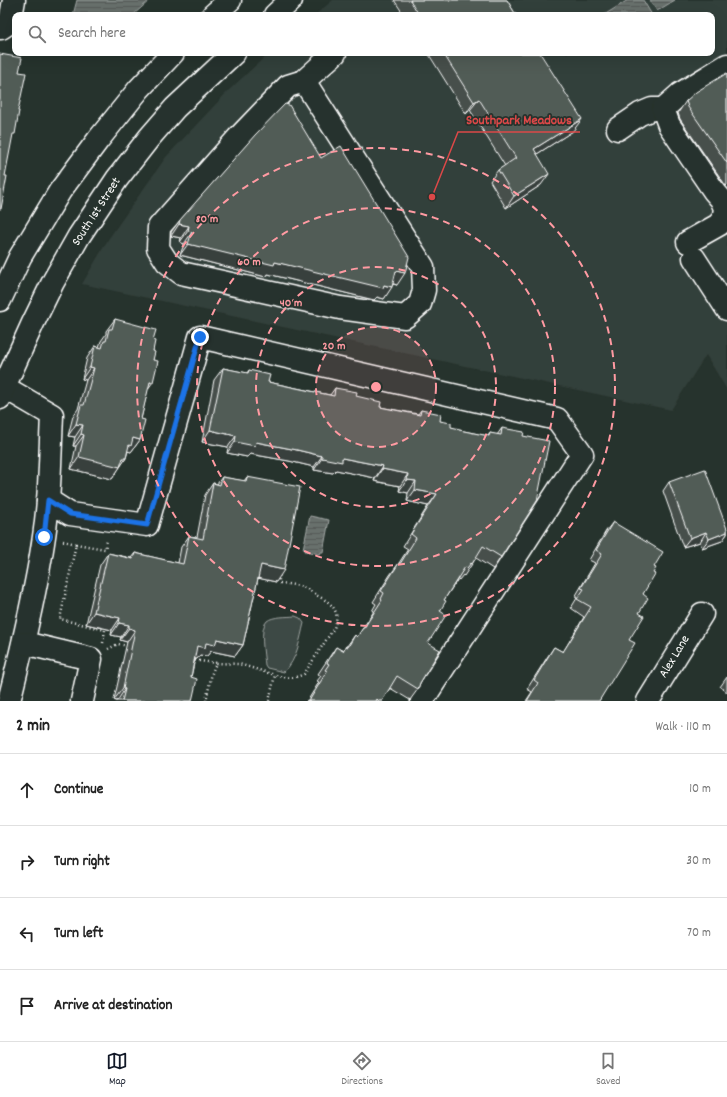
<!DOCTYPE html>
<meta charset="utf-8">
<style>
:root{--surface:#fff;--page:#f2f2f2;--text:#222;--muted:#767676;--line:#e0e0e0;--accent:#111827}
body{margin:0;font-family:Dekko,sans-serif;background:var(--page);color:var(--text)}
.stop{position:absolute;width:12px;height:12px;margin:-9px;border:3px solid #1a73e8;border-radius:50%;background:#fff}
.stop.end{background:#1a73e8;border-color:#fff;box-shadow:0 1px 4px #0008}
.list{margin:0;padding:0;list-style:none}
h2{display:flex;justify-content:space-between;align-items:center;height:52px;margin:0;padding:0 16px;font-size:17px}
h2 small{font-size:13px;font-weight:400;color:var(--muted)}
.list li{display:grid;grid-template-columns:26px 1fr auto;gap:12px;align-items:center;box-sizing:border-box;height:72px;padding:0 16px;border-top:1px solid var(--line)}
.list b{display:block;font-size:15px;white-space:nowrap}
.list em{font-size:13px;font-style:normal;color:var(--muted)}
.icon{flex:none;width:22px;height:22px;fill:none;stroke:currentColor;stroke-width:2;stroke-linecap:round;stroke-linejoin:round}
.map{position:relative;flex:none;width:727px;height:701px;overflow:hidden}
.search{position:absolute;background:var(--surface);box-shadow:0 4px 16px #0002;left:12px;right:12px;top:12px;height:44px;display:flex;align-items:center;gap:10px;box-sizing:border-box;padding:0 14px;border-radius:8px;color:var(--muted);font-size:15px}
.sheet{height:340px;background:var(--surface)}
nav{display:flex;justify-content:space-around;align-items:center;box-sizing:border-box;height:56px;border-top:1px solid var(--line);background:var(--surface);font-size:11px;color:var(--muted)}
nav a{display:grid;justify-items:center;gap:2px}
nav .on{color:var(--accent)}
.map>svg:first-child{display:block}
.built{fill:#333f3a}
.park{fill:#3e4944;stroke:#9ea4a2}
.water{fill:url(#water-rules);stroke:#a4a9a7}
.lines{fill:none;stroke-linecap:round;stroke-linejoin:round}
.minor-casing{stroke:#fff;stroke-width:25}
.major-casing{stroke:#fff;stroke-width:25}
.path{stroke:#fff;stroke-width:2.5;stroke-dasharray:1 3;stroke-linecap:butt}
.minor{stroke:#26332d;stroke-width:22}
.major{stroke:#26332d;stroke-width:22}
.wall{fill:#464f4b;stroke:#fff}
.shaded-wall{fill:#39403d;stroke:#fff}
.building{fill:#515c57;stroke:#fff}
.route{stroke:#1a73e8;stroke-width:5}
.ring{fill:none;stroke:#ff9aa2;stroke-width:2;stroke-dasharray:7 5}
.labels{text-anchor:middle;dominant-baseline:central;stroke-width:3.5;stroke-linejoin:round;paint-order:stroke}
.street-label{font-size:13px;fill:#fff;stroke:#26332d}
.centre{fill:#ff9aa2;stroke:#26332d;stroke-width:2}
.ring-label{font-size:12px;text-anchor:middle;font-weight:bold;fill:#ff9aa2;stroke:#26332d;stroke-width:3.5;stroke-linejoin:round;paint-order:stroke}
.leader{fill:none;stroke:#dc4848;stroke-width:1.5}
.callout-dot{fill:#dc4848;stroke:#26332d;stroke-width:1.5}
.callout-label{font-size:14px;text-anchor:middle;font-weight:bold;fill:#dc4848;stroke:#26332d;stroke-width:3.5;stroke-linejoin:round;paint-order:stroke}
</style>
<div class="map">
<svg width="727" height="701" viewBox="0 0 727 701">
<defs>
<pattern id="water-rules" width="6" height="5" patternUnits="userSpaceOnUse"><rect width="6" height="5" fill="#67706c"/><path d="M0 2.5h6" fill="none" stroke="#575a59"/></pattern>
</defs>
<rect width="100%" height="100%" fill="#26332d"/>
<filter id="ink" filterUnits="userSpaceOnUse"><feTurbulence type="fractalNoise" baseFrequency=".025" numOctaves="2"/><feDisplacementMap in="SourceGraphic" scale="8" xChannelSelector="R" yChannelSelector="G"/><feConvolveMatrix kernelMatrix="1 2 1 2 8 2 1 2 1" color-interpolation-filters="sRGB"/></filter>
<g filter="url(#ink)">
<path class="built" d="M333,0H727V390L706,355L671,410L82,284L109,238L166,157L229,90L269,53H712V15H315Z"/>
<path class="park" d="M295,616L300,618L304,623C300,639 297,660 284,672L267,668L265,665C264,655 259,628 267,621C273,616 287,617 295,616Z"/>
<g class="water">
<path d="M77,0H150L133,15H73Z"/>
<path d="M628,0H643L652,15H604Z"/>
<path d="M650,0H675L657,11Z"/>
<path d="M310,516L329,520L323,552H321L320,554L305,551V549H303Z"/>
</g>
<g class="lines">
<defs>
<g id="minor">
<path d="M0,28H1L10,22L14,0"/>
<path d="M304,81L423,267L424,290L420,304L405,317L340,308L181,273L167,262L158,248L159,227L238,138L288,86L304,81L335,53"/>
<path d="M618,129L640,114L652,109H663"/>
<path d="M688,242L720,224L724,215L725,208L721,199L714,191L669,125L663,109L680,94L727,65"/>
<path d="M694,258L727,309"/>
<path d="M4,387L52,415C50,458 50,500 43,543C35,596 22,649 9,701"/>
<path d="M48,500L70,514L147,525L200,337L557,419L582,454L422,701"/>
<path d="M24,643L91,659L82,701"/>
<path d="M648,701L702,614"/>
</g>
<g id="major">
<path d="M213,15L230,0"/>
<path d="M275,15L291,0"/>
<path d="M0,300L20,257L60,191L98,140L139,89L173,53"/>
<path d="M0,398L4,387L33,323L53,282L79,236L117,179L149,138L175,108L234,53"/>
</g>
</defs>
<use href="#minor" class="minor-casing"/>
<use href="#major" class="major-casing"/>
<g class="path">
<path d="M63,541L76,544"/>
<path d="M103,643L105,630L60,619L76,544L105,549L107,540"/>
<path d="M108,649L118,644L128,646"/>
<path d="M191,660L216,663"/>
<path d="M206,701L212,673L216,663L239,664L275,675"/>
<path d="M269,701L275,675C285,678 294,679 304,674L334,628C341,611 332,603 318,596C314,594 310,590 305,588C297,585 288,584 280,583L279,580L280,575"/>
</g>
<use href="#minor" class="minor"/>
<use href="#major" class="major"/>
</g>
<g class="wall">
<path d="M394,0H507L516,15H404Z"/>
<path d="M428,53H540L573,131L537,154L541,185L506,208L490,181L498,170L505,166L470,110L466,114Z"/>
<path d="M727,73V185L726,186L680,119L678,113L686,101Z"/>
<path d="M180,220L397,285L393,284L384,299L377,297L374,300L268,274L266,277L180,255L184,244L180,242L181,238L171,236V232Z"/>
<path d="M115,319L153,340V360L148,388L141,419L140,440L131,452L128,451L126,458L112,479L71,469L76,446H73L75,437L68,436L73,416L78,409L86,380L82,379L87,358L95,346L99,347L101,341L106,334V331Z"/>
<path d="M223,368L247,373L249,370L268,382L330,395L335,388L380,407L418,414L421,410L451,427L459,430L488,436L490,433L497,435L502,428L501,557L493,569L476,558L464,576L463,575L459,580L458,579L444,600L428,643L420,683L418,689L410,700L390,688L382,701H306L308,700L319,682L317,681L321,676L318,674L336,647L343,651L346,646H347L355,635L357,637L363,628L374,611H372L376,604L373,602L390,575L399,563L408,549L403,546L428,506L407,501L408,493L399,491L400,486L374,481L375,478L336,470L333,473L314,470V467L289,461L250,454L247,457L227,453L228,447L202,442L214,380Z"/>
<path d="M222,477L244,481L247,477L276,582L258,578L243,645L235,656L211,651L207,656L200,655L197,659H195L191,677L192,701H116L114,700L127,642L120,640L121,637L111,635L112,630L86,624L100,565L108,553L131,558L135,553L178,563L181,547L189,536L197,537L205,495L213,483L217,484Z"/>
<path d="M669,482L727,529V534L722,541L702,548L700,542L683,547L663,491Z"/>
<path d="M613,522L654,567L643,594L639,613L629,640L599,701H526L532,692L527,689L548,656L554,647L563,652L584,617L571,608L577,598L575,597L595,563L589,560L606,531Z"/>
<path d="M727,677V692L720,687Z"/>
</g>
<g class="shaded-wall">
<path d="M479,99L470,110L466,114L474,102Z"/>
<path d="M582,119L573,131L526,161L534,149Z"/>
<path d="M549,174L541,185L506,208L514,196Z"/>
<path d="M179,224L189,226L181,238L171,236Z"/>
<path d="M188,231L192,232L184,244L180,242Z"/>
<path d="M188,244L275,262L392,287L384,299L377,297L374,300L268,274L266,277L180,255Z"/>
<path d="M396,271L405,273L397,285L388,282Z"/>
<path d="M90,367L94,368L86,380L82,379Z"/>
<path d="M150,382H153L144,394Z"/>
<path d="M76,424L83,425L75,437L68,436Z"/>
<path d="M210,430L236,436L228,447L202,442Z"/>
<path d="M81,434L84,435L76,446H73Z"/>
<path d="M133,438L140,440L131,452L127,451L122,457Z"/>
<path d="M235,442H256L297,450L322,456L314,467L289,461L250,454L247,457L227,453Z"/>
<path d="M79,457L123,458H126L112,479L71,469Z"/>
<path d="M322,458H342L383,466L375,478L336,470L333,473L314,470Z"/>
<path d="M382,469L408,474L400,486L374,481Z"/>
<path d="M407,480L416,481L408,493L399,491Z"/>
<path d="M415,490L437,494L428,506L407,501Z"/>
<path d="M706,532L700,542L683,547L690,538Z"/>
<path d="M727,532V534L722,541L702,548L709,539Z"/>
<path d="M261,565L284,570L276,582L253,577Z"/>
<path d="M94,612L120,618L112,630L86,624Z"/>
<path d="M119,623L129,625L121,637L111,635Z"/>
<path d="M129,628L135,630L127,642L120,640Z"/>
<path d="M217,639L243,645L235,656L211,651L207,656L200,655L197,659L189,658L197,646Z"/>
<path d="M123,688L125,689L117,701L114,700Z"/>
</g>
<g class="building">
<path d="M410,0H507L516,15H419Z"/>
<path d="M443,53H540L582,119L534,149L549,174L514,196L498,170L516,158L479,99L474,102Z"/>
<path d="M0,54L22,58L19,72L26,73L18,111H19L15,134H13L5,176H7L1,209H0Z"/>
<path d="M727,73V163L688,107L686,101L696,92Z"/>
<path d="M285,104L289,105L321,158L341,146L409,257L405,273L396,271L392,287L384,285L383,288L275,262L274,265L188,244L192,232L188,231L189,226L179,224L180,220L255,135Z"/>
<path d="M115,319L156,330L153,340L155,341L153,351L155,352L153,360L158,361L153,382H150L141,419L145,420L140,440L133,438L131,446L129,445L126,458H123L120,467L79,457L84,435L81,434L83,425L76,424L81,405H84L94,368L90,367L95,346L102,348L104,341H106L109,329H112Z"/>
<path d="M223,368L248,373L249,370L270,375L268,382L334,396L335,388L357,392L356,396L381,402L380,407L420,415L421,410L441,414L440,421L451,423V427L460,429L459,430L489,436L490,433L501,435L502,428L524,432L523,436L549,441L537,501L501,557L483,546L472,564L471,563L467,568L465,567L444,600L446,601L440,611L446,615L428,643L440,650L420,683L418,689L397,676L382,701H379L377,699L376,701H307V700L309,701L327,671L325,670L329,664L327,663L336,647L343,651L346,646L348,647L355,635L357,637L363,628H364L382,600L381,599L384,593L381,591L399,563L400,564L416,538L411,534L437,494L415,490L416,481L407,480L408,474L382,469L383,466L342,458V462L322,458V456L297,450L256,442L255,446L235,442L236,436L210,430Z"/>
<path d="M705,469L727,529V532L709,539L706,532L690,538L669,482Z"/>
<path d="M222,477L246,481L247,477L300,487L284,570L261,565L243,645L217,639L215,645L206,643L205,648L197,646L191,677L197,679L192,701H122L125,689L123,688L135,630L129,628V625L119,623L120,618L94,612L108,553L133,559L135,553L183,564L189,536L203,539L213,483L220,485Z"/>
<path d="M613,522L663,552L654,567L656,568L653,573L655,574L643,594L648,598L639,613L644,616L629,640L635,643L599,701H527L538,683L534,680L554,647L563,652L591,607L577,599L584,589L581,588L602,554L596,550Z"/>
</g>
</g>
<g class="lines" filter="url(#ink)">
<path class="route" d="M44,537L48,500L70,514L147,525L200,337"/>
</g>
<circle cx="376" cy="387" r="60" fill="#ff9aa2" fill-opacity=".12"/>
<g class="ring">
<circle cx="376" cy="387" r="60"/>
<circle cx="376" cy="387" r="120"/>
<circle cx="376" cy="387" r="179"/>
<circle cx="376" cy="387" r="239"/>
</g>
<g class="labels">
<g class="street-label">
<text transform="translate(97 212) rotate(-57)">South 1st Street</text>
<text transform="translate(675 657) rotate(-59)">Alex Lane</text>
</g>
</g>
<circle cx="376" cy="387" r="6" class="centre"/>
<g class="ring-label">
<text x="207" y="222">80 m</text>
<text x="249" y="265">60 m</text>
<text x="291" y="306">40 m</text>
<text x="334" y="349">20 m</text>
</g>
<path class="leader" d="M432 197L458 132H580"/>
<circle class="callout-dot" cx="432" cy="197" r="4"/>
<g class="callout-label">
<text x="519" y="124">Southpark Meadows</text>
</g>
</svg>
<div class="stop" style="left:44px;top:537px"></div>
<div class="stop end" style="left:200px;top:337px"></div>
<div class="search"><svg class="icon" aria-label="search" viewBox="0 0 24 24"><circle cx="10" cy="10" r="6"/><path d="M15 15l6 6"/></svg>Search here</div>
</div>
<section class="sheet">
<h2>2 min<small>Walk · 110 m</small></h2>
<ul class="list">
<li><svg class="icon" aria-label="ahead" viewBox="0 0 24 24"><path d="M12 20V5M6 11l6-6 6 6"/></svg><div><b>Continue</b></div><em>10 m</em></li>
<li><svg class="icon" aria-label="right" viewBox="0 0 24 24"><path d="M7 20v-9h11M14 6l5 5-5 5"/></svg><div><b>Turn right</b></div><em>30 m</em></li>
<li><svg class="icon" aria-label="left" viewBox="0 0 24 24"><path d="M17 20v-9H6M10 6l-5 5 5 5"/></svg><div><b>Turn left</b></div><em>70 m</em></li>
<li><svg class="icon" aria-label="arrive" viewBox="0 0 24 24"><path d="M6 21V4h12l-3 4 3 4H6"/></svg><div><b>Arrive at destination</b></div></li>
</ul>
</section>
<nav>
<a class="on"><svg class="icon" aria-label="map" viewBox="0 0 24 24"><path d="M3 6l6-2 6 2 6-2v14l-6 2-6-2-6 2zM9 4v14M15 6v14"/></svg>Map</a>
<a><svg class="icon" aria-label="directions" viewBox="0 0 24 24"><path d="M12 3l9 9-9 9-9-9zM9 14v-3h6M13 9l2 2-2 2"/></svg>Directions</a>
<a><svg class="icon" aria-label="saved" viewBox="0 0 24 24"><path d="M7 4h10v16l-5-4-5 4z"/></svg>Saved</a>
</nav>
